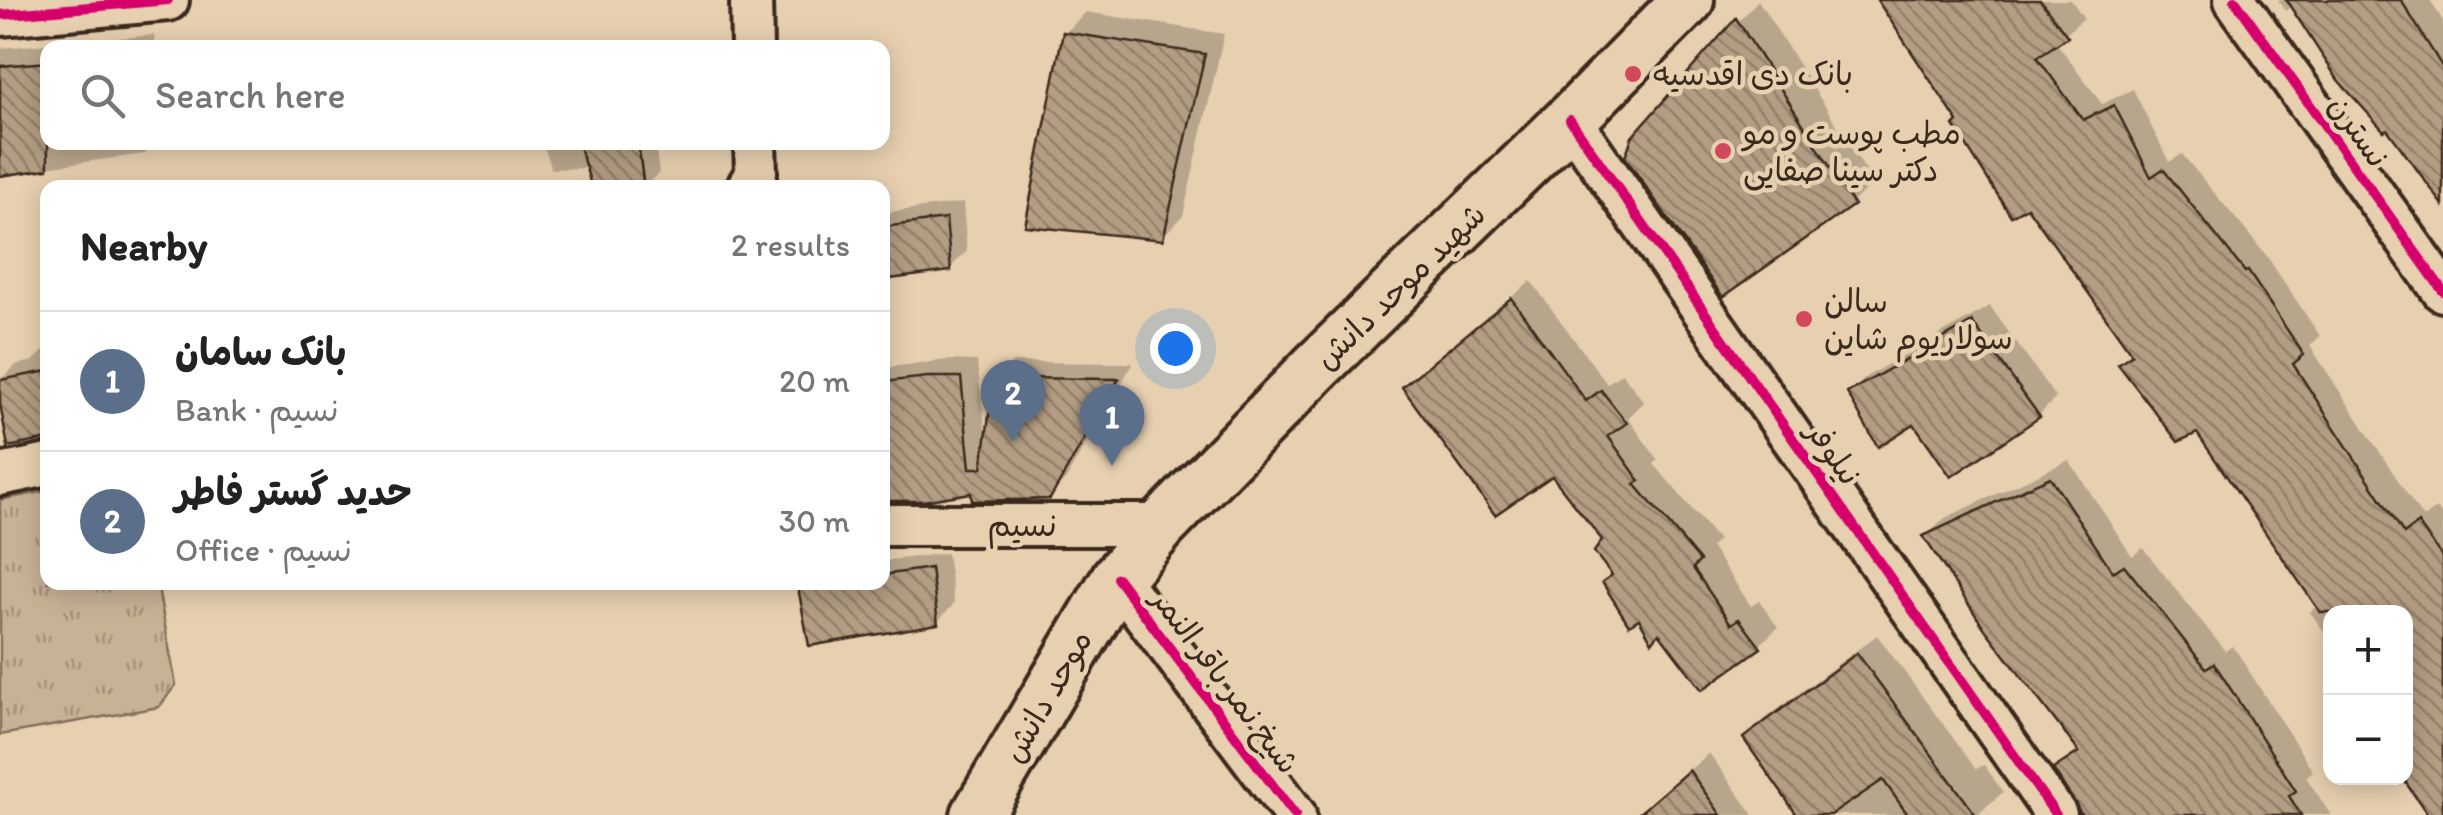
<!DOCTYPE html>
<meta charset="utf-8">
<style>
:root{--surface:#fff;--page:#f6f6f6;--text:#222;--muted:#767676;--line:#e0e0e0;--accent:#d1495b}
body{margin:0;font-family:Itim,"Playpen Sans Arabic",sans-serif;background:var(--page);color:var(--text)}
.controls{position:absolute;right:30px;bottom:30px;display:grid;overflow:hidden;border-radius:20px;box-shadow:0 5px 25px #0003}
.controls button{width:90px;height:90px;display:grid;place-items:center;padding:0;border:0;border-bottom:2px solid var(--line);background:var(--surface);color:var(--text);font:50px sans-serif}
.you{position:absolute;left:1175px;top:348px;width:35px;height:35px;margin:-25px;border:8px solid #fff;border-radius:50%;background:#1a73e8;box-shadow:0 0 0 15px #1a73e833}
.badge{display:grid;place-items:center;width:65px;height:65px;border-radius:50%;background:var(--accent);color:#fff;font-size:32px;font-weight:700}
.pin{position:absolute;translate:-50% -82px;filter:drop-shadow(0 2px 5px #0008)}
.pin::after{content:'';position:absolute;top:52px;width:35px;height:30px;background:inherit;clip-path:polygon(0 0,100% 0,50% 100%)}
.list{margin:0;padding:0;list-style:none}
h2{display:flex;justify-content:space-between;align-items:center;height:130px;margin:0;padding:0 40px;font-size:42px}
h2 small{font-size:32px;font-weight:400;color:var(--muted)}
.list li{display:grid;grid-template-columns:65px 1fr auto;gap:30px;align-items:center;box-sizing:border-box;height:140px;padding:0 40px;border-top:2px solid var(--line)}
.list b{display:block;font-size:38px;white-space:nowrap}
.list p{margin:0;font-size:32px;white-space:nowrap;color:var(--muted)}
.list em{font-size:32px;font-style:normal;color:var(--muted)}
.icon{flex:none;width:55px;height:55px;fill:none;stroke:currentColor;stroke-width:2;stroke-linecap:round;stroke-linejoin:round}
.map{position:relative;flex:none;width:2443px;height:815px;overflow:hidden}
.search{position:absolute;background:var(--surface);box-shadow:0 5px 25px #0003;left:40px;top:40px;width:850px;height:110px;display:flex;align-items:center;gap:25px;box-sizing:border-box;padding:0 35px;border-radius:20px;color:var(--muted);font-size:38px}
.panel{position:absolute;background:var(--surface);box-shadow:0 5px 25px #0003;left:40px;top:180px;width:850px;height:410px;border-radius:20px}
.map>svg:first-child{display:block}
.grass{fill:url(#grass-tufts);stroke:#826e5a;stroke-width:2.5}
.shadow{fill:#0003}
.building{fill:url(#building-back-hatch);stroke:#3b2a1e;stroke-width:2.5}
.lines{fill:none;stroke-linecap:round;stroke-linejoin:round}
.minor-casing{stroke:#3b2a1e;stroke-width:48}
.major-casing{stroke:#3b2a1e;stroke-width:58}
.minor{stroke:#e7d0b0;stroke-width:40}
.major{stroke:#e7d0b0;stroke-width:50}
.cycleway-casing{stroke:#e7d0b0;stroke-width:16}
.cycleway{stroke:#d6006c;stroke-width:10}
.poi-dot{fill:#d1495b;stroke:#e7d0b0;stroke-width:4}
.labels{text-anchor:middle;dominant-baseline:central;stroke-width:9;stroke-linejoin:round;paint-order:stroke}
.poi-label{font-size:32px;fill:#3b2a1e;stroke:#e7d0b0;text-anchor:start}
.street-label{font-size:32px;fill:#3b2a1e;stroke:#e7d0b0}
</style>
<div class="map">
<svg width="2443" height="815" viewBox="0 0 2443 815">
<defs>
<pattern id="grass-tufts" width="24" height="20" patternUnits="userSpaceOnUse" patternTransform="scale(2.5)"><rect width="24" height="20" fill="#c8b296"/><path d="M3 7l-1-3M5 7V3M7 7l1-3M15 17l-1-3M17 17v-4M19 17l1-3" fill="none" stroke="#a4917a"/></pattern>
<pattern id="building-back-hatch" width="6" height="6" patternUnits="userSpaceOnUse" patternTransform="scale(2.5)"><rect width="6" height="6" fill="#b39d83"/><path d="M-1 5l2 2M0 0l6 6M5-1l2 2" fill="none" stroke="#93806b"/></pattern>
</defs>
<rect width="100%" height="100%" fill="#e7d0b0"/>
<filter id="ink" filterUnits="userSpaceOnUse"><feTurbulence type="fractalNoise" baseFrequency=".01" numOctaves="2"/><feDisplacementMap in="SourceGraphic" scale="20" xChannelSelector="R" yChannelSelector="G"/><feConvolveMatrix kernelMatrix="1 2 1 2 8 2 1 2 1" color-interpolation-filters="sRGB"/></filter>
<g filter="url(#ink)">
<path class="grass" d="M47,491L48,582L157,583L176,685L159,707L0,735V500Z"/>
<g class="shadow">
<path d="M1758,0L1873,182L1852,203L1634,139Z"/>
<path d="M1878,0H2071L2084,18L2056,42L2102,104L2133,89L2169,162L2182,154L2266,255L2320,336L2310,346L2423,518L2437,508L2443,516V815H2431L2404,778L2406,612H2330V640L2310,612L2318,605L2197,430L2122,364L2134,352L2028,204L1961,122Z"/>
<path d="M2278,0H2430L2443,21V188L2293,5L2285,11Z"/>
<path d="M1086,12L1224,34L1183,216L1162,237L1065,33Z"/>
<path d="M154,35L155,48H48V142H156L145,154L0,173V48Z"/>
<path d="M655,142L659,173L651,180L652,188H595L588,168L551,169L543,143Z"/>
<path d="M963,203L967,251L950,268L882,277V213Z"/>
<path d="M1531,281L1607,384L1622,373L1644,402L1628,418L1658,460L1654,464L1718,540L1711,547L1751,606L1759,601L1778,627L1759,646L1614,574L1605,540L1552,472L1405,387Z"/>
<path d="M1990,306L2056,398L2039,415L1952,473L1914,420L1850,393L1867,376Z"/>
<path d="M48,347V436L0,390V380L16,365L33,361Z"/>
<path d="M947,360L977,361L987,444L996,379L1013,362L1133,363L1066,479L1049,497L973,490L882,499V368Z"/>
<path d="M2069,460L2132,556L2143,548L2225,651L2233,646L2313,771L2306,777L2331,815H2085L2056,770L2079,748L1926,536L1945,518Z"/>
<path d="M947,553L954,604L937,622L882,582V561Z"/>
<path d="M1877,635L1976,769L1984,765L2003,792L1977,815H1800L1746,738L1765,719Z"/>
<path d="M1709,753L1754,815H1638Z"/>
</g>
<g class="building">
<path d="M1877,0H2040L2068,37L2037,57L2083,120L2114,105L2151,177L2163,169L2245,272L2248,271L2304,355L2293,364L2404,534L2418,523L2443,558V815H2428L2406,783V612H2320L2197,433L2178,442L2118,364L2132,354L2027,207L2011,216L1954,126L1958,122Z"/>
<path d="M2286,0H2401L2443,68V205L2387,129L2384,131L2338,80Z"/>
<path d="M1736,18L1854,205L1723,297L1625,157L1632,137Z"/>
<path d="M1063,32L1205,54L1163,240L1025,226Z"/>
<path d="M48,62V169L0,176V66Z"/>
<path d="M578,142H638L644,188H592Z"/>
<path d="M946,219L951,271L882,280V227Z"/>
<path d="M1511,298L1586,401L1601,390L1627,423L1608,436L1640,481L1635,484L1700,561L1693,568L1731,624L1739,619L1761,648L1702,690L1659,633L1652,642L1639,619L1629,625L1602,582L1612,575L1594,552L1602,540L1552,476L1495,515L1402,387Z"/>
<path d="M1972,322L2040,417L1951,477L1914,424L1878,447L1847,393Z"/>
<path d="M48,371V439L8,447L0,404V380Z"/>
<path d="M928,377H961L970,468H982L994,378L1119,379L1050,499L972,501L971,493L923,501H882V382Z"/>
<path d="M2050,477L2113,572L2124,565L2206,668L2214,663L2296,791L2289,796L2301,815H2082L2053,769L2079,752L1985,629L1923,536Z"/>
<path d="M931,568L938,624L809,646L797,582H882V575Z"/>
<path d="M1857,653L1976,815H1908L1883,780L1831,815H1797L1743,738Z"/>
<path d="M1689,770L1721,815H1637Z"/>
</g>
<g class="lines">
<defs>
<g id="minor">
<path d="M751,0L752,48"/>
<path d="M2235,0L2443,291"/>
<path d="M0,15L168,0"/>
<path d="M1570,120L2056,815"/>
<path d="M747,188L756,173L755,142"/>
<path d="M0,475L48,465"/>
<path d="M882,525H1162"/>
<path d="M1117,578L1295,815"/>
</g>
<path id="major" d="M977,815L1117,578L1162,525L1315,368L1570,120L1688,0"/>
</defs>
<use href="#minor" class="minor-casing"/>
<use href="#major" class="major-casing"/>
<use href="#minor" class="minor"/>
<use href="#major" class="major"/>
<defs>
<g id="cycleway">
<path d="M2235,0L2443,291"/>
<path d="M0,15L168,0"/>
<path d="M1570,120L2056,815"/>
<path d="M1117,578L1295,815"/>
</g>
</defs>
<use href="#cycleway" class="cycleway-casing"/>
<use href="#cycleway" class="cycleway"/>
</g>
</g>
<g class="poi-dot">
<circle cx="1633" cy="74" r="10"/>
<circle cx="1723" cy="151" r="10"/>
<circle cx="1804" cy="319" r="10"/>
</g>
<g class="labels">
<g class="poi-label">
<text x="1653" y="74">بانک دی اقدسیه</text>
<text x="1743" y="133">مطب پوست و مو<tspan x="1743" dy="37">دکتر سینا صفایی</tspan></text>
<text x="1824" y="301">سالن<tspan x="1824" dy="37">سولاریوم شاین</tspan></text>
</g>
<g class="street-label">
<text transform="translate(2359 131) rotate(55)">نسترن</text>
<text transform="translate(1400 286) rotate(-44)">شهید موحد دانش</text>
<text transform="translate(1834 453) rotate(55)">نیلوفر</text>
<text x="1022" y="525">نسیم</text>
<text transform="translate(1226 681) rotate(53)">شیخ نمر باقر النمر</text>
<text transform="translate(1047 696) rotate(-60)">موحد دانش</text>
</g>
</g>
</svg>
<div class="controls">
<button>+</button>
<button>−</button>
</div>
<div class="you"></div>
<div class="pin badge" style="left:1112px;top:466px;background:#5c6f8a">1</div>
<div class="pin badge" style="left:1013px;top:442px;background:#5c6f8a">2</div>
<div class="search"><svg class="icon" aria-label="search" viewBox="0 0 24 24"><circle cx="10" cy="10" r="6"/><path d="M15 15l6 6"/></svg>Search here</div>
<section class="panel">
<h2>Nearby<small>2 results</small></h2>
<ul class="list">
<li><span class="badge" style="background:#5c6f8a">1</span><div><b>بانک سامان</b><p>Bank · نسیم</p></div><em>20 m</em></li>
<li><span class="badge" style="background:#5c6f8a">2</span><div><b>حدید گستر فاطر</b><p>Office · نسیم</p></div><em>30 m</em></li>
</ul>
</section>
</div>
